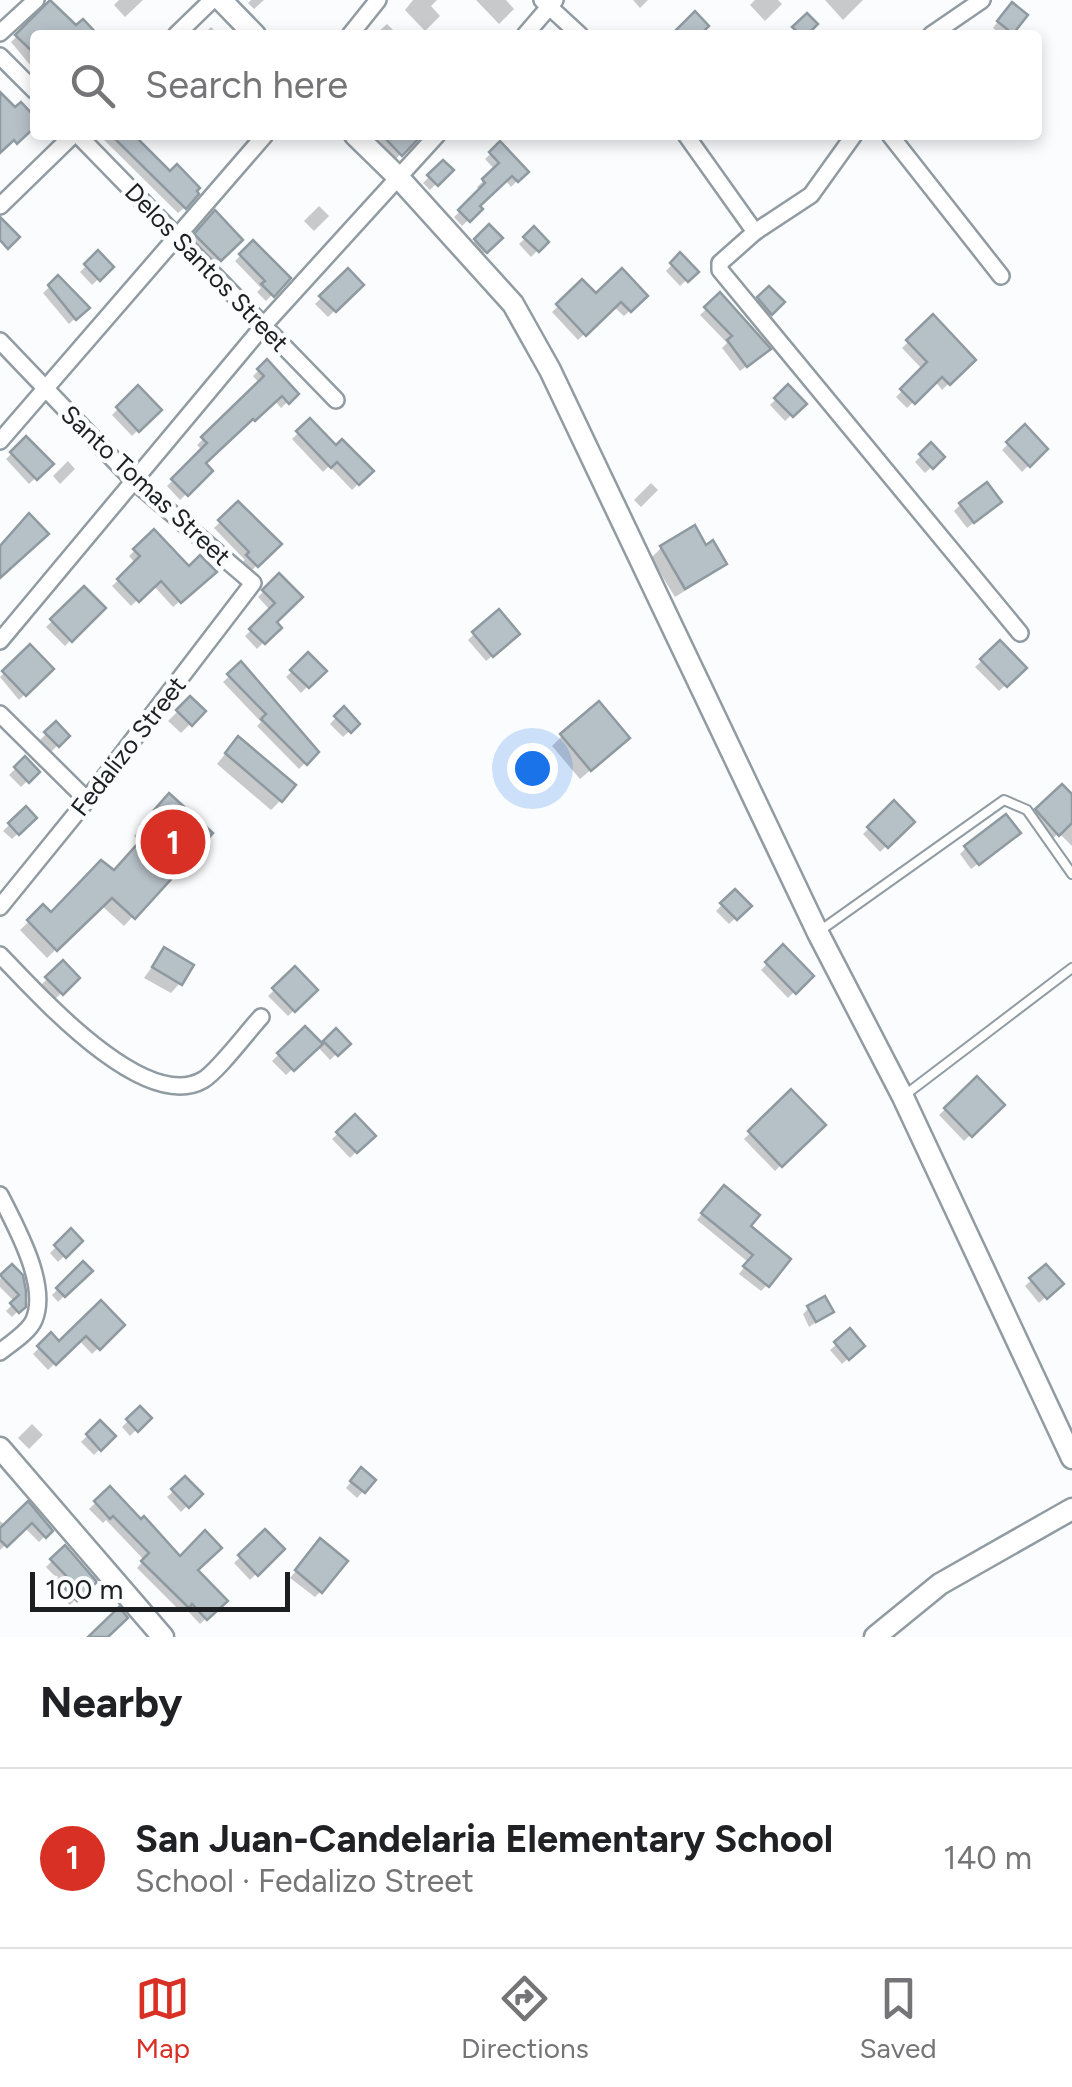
<!DOCTYPE html>
<meta charset="utf-8">
<style>
:root{--surface:#fff;--page:#f2f2f2;--text:#202124;--muted:#757577;--line:#e0e0e0;--accent:#d93025}
body{margin:0;font-family:Figtree,sans-serif;background:var(--page);color:var(--text)}
.scale{position:absolute;left:30px;bottom:25px;width:260px;box-sizing:border-box;padding-left:10px;border:5px solid #1b1f22;border-top:0;font-size:28px;line-height:35px;white-space:nowrap;color:#1b1f22;-webkit-text-stroke:8px #fafcfe;paint-order:stroke}
.you{position:absolute;left:532px;top:768px;width:35px;height:35px;margin:-25px;border:8px solid #fff;border-radius:50%;background:#1a73e8;box-shadow:0 0 0 15px #1a73e833}
.badge{display:grid;place-items:center;width:65px;height:65px;border-radius:50%;background:var(--accent);color:#fff;font-size:32px;font-weight:700}
.pin{position:absolute;translate:-50% -50%;border:5px solid #fff;box-shadow:0 2px 10px #0006}
.list{margin:0;padding:0;list-style:none}
h2{display:flex;justify-content:space-between;align-items:center;height:130px;margin:0;padding:0 40px;font-size:42px}
h2 small{font-size:32px;font-weight:400;color:var(--muted)}
.list li{display:grid;grid-template-columns:65px 1fr auto;gap:30px;align-items:center;box-sizing:border-box;height:180px;padding:0 40px;border-top:2px solid var(--line)}
.list b{display:block;font-size:38px;white-space:nowrap}
.list p{margin:0;font-size:32px;white-space:nowrap;color:var(--muted)}
.list em{font-size:32px;font-style:normal;color:var(--muted)}
.icon{flex:none;width:55px;height:55px;fill:none;stroke:currentColor;stroke-width:2;stroke-linecap:round;stroke-linejoin:round}
.map{position:relative;flex:none;width:1072px;height:1637px;overflow:hidden}
.search{position:absolute;background:var(--surface);box-shadow:0 5px 15px #0003;left:30px;right:30px;top:30px;height:110px;display:flex;align-items:center;gap:25px;box-sizing:border-box;padding:0 35px;border-radius:10px;color:var(--muted);font-size:38px}
.sheet{height:310px;background:var(--surface)}
nav{display:flex;justify-content:space-around;align-items:center;box-sizing:border-box;height:140px;border-top:2px solid var(--line);background:var(--surface);font-size:28px;color:var(--muted)}
nav a{display:grid;justify-items:center;gap:5px}
nav .on{color:var(--accent)}
.map>svg:first-child{display:block}
.shadow{fill:#0003}
.building{fill:#b6c0c7;stroke:#8f99a0;stroke-width:2.5}
.lines{fill:none;stroke-linecap:round;stroke-linejoin:round}
.lane-casing{stroke:#919ba2;stroke-width:12}
.street-casing{stroke:#919ba2;stroke-width:20}
.secondary-casing{stroke:#919ba2;stroke-width:25}
.lane{stroke:#fff;stroke-width:8}
.street{stroke:#fff;stroke-width:15}
.secondary{stroke:#fff;stroke-width:20}
.labels{text-anchor:middle;dominant-baseline:central;stroke-width:9;stroke-linejoin:round;paint-order:stroke}
.street-label{font-size:25px;fill:#1b1f22;stroke:#fafcfe}
</style>
<div class="map">
<svg width="1072" height="1637" viewBox="0 0 1072 1637">
<rect width="100%" height="100%" fill="#fafcfe"/>
<g class="shadow">
<path d="M119,0H143L125,17L114,5Z"/>
<path d="M251,0H264L254,9L248,3Z"/>
<path d="M413,0H437L431,6L440,16L425,31L405,10Z"/>
<path d="M476,0H506L514,9L499,24Z"/>
<path d="M633,0H648L640,8Z"/>
<path d="M755,0H778L782,4L765,21L750,5Z"/>
<path d="M825,0H863L843,20Z"/>
<path d="M52,2L76,28L95,35H35V71L11,42Z"/>
<path d="M1006,11L1024,15L1008,35H1001L993,28Z"/>
<path d="M387,24L398,35H375L376,34Z"/>
<path d="M211,27L219,35H203Z"/>
<path d="M99,135H131L170,175L197,188L184,208L178,213Z"/>
<path d="M372,135H418L395,160Z"/>
<path d="M500,145L526,172L511,187L505,180L477,206L480,209L462,226L454,217L481,191L477,187L495,170L485,159Z"/>
<path d="M443,163L450,170L430,190L423,183Z"/>
<path d="M319,206L329,216L314,231L304,221Z"/>
<path d="M215,214L240,240L213,265L190,241Z"/>
<path d="M489,227L500,238L480,257L469,247Z"/>
<path d="M534,230L546,242L531,257L519,244Z"/>
<path d="M253,243L288,278L266,301L257,292L261,288L235,261Z"/>
<path d="M98,254L111,267L92,285L80,272Z"/>
<path d="M680,256L695,272L680,286L666,271Z"/>
<path d="M348,272L361,285L328,317L315,304Z"/>
<path d="M58,279L86,308L69,324L43,293Z"/>
<path d="M582,283L596,297L645,296L624,316L613,306L578,340L552,312Z"/>
<path d="M769,289L782,302L765,319L753,305Z"/>
<path d="M720,296L761,355L740,371L722,348L727,343L700,315Z"/>
<path d="M933,318L973,360L942,390L935,381L907,408L896,397L923,370L902,348Z"/>
<path d="M267,363L296,394L281,408L274,400L248,425L245,423L202,464L210,471L180,500L167,486L203,451L197,445L260,384L253,376Z"/>
<path d="M788,388L803,404L785,421L770,405Z"/>
<path d="M138,389L158,410L132,436L112,415Z"/>
<path d="M310,422L336,448L371,471L352,490L329,466L323,472L292,439Z"/>
<path d="M1025,428L1045,449L1022,472L1002,450Z"/>
<path d="M26,439L50,464L29,484L6,459Z"/>
<path d="M931,446L942,457L925,473L915,462Z"/>
<path d="M68,461L75,469L60,484L53,476Z"/>
<path d="M651,483L658,490L641,507L634,500Z"/>
<path d="M238,504L279,544L251,571L242,562L245,560L214,528Z"/>
<path d="M960,505L993,508L967,528L954,511Z"/>
<path d="M694,529L705,548L724,563L714,573L675,597L651,558L661,548Z"/>
<path d="M154,532L189,569L207,578L173,607L153,585L131,606L112,586L136,564L129,556Z"/>
<path d="M279,576L273,623L278,628L257,649L245,636L271,611L258,597Z"/>
<path d="M84,590L102,608L65,646L46,627Z"/>
<path d="M474,634L511,640L486,661L468,640Z"/>
<path d="M1000,643L1024,668L999,691L975,667Z"/>
<path d="M30,648L50,669L19,700L0,677Z"/>
<path d="M308,656L323,671L301,693L286,677Z"/>
<path d="M241,665L316,752L299,769L257,726L261,722L223,682Z"/>
<path d="M190,699L202,712L181,733L168,721Z"/>
<path d="M343,710L357,724L343,737L330,724Z"/>
<path d="M56,724L67,736L51,752L40,740Z"/>
<path d="M562,736L617,748L580,779L552,746Z"/>
<path d="M229,749L281,800L271,810L217,764Z"/>
<path d="M25,759L37,772L21,787L9,775Z"/>
<path d="M1062,787L1072,799V846L1059,833L1051,840L1031,817Z"/>
<path d="M169,797L209,833L124,926L101,905L47,958L20,930L43,908L50,916L114,873L141,843L134,836Z"/>
<path d="M894,804L912,822L880,852L863,834Z"/>
<path d="M26,809L34,818L12,839L3,831Z"/>
<path d="M1011,839L971,869L960,854L966,848Z"/>
<path d="M735,892L748,906L729,924L716,911Z"/>
<path d="M783,948L810,976L788,998L761,970Z"/>
<path d="M164,950L180,983L171,993L144,978Z"/>
<path d="M63,963L77,978L55,999L41,985Z"/>
<path d="M295,970L315,990L288,1016L268,996Z"/>
<path d="M305,1029L322,1046L336,1032L347,1044L330,1060L317,1046L286,1075L272,1061Z"/>
<path d="M977,1079L1001,1105L964,1141L939,1115Z"/>
<path d="M791,1093L822,1125L775,1171L744,1139Z"/>
<path d="M355,1118L372,1136L350,1158L332,1139Z"/>
<path d="M718,1194L748,1226L767,1285L761,1291L739,1274L748,1262L697,1220Z"/>
<path d="M71,1232L80,1241L58,1262L50,1253Z"/>
<path d="M83,1265L89,1271L58,1302L52,1295Z"/>
<path d="M12,1267L23,1306L12,1317L6,1311L15,1302L0,1287V1279Z"/>
<path d="M1046,1267L1060,1284L1039,1303L1025,1286Z"/>
<path d="M809,1308L831,1312L809,1327L803,1314Z"/>
<path d="M122,1325L92,1354L79,1340L48,1370L33,1354L51,1336L59,1344Z"/>
<path d="M850,1332L862,1346L842,1364L830,1350Z"/>
<path d="M140,1409L148,1418L130,1436L122,1427Z"/>
<path d="M100,1423L113,1436L94,1455L81,1442Z"/>
<path d="M32,1424L43,1435L29,1449L18,1438Z"/>
<path d="M355,1477L373,1480L357,1498L346,1488Z"/>
<path d="M185,1480L199,1494L181,1512L167,1497Z"/>
<path d="M110,1489L224,1601L200,1624L185,1608L181,1612L137,1568L144,1560L106,1520L103,1523L89,1509Z"/>
<path d="M27,1505L50,1531L39,1542L24,1527L0,1550V1521L6,1526Z"/>
<path d="M265,1533L281,1549L250,1580L234,1563Z"/>
<path d="M65,1548L94,1581L70,1605L61,1597L68,1590L46,1567Z"/>
<path d="M315,1548L321,1591L315,1597L290,1578Z"/>
</g>
<g class="building">
<path d="M50,0L76,25L83,19L98,35H35V54L15,35Z"/>
<path d="M1012,2L1028,15L1013,34L997,21Z"/>
<path d="M695,11L709,26L700,35H671Z"/>
<path d="M807,13L818,24L807,35H801L792,27Z"/>
<path d="M0,92L15,107L21,102L35,117V127L17,144L14,140L0,153Z"/>
<path d="M111,135H134L170,171L177,164L200,188L197,191L199,194L186,209Z"/>
<path d="M382,135H422L402,156Z"/>
<path d="M500,141L529,172L518,182L512,176L480,206L483,209L470,222L458,210L485,183L482,179L499,163L489,152Z"/>
<path d="M443,160L454,170L438,186L427,175Z"/>
<path d="M215,210L243,240L221,261L194,234Z"/>
<path d="M0,217L20,237L8,249L0,240Z"/>
<path d="M489,224L503,238L487,253L474,239Z"/>
<path d="M534,226L549,242L539,252L523,237Z"/>
<path d="M253,240L291,278L274,297L261,284L265,281L239,254Z"/>
<path d="M98,250L114,267L100,281L84,264Z"/>
<path d="M680,252L699,272L688,282L670,263Z"/>
<path d="M348,268L364,285L336,312L319,296Z"/>
<path d="M622,268L648,296L631,312L621,302L586,336L556,304L582,279L596,293Z"/>
<path d="M58,275L90,308L76,320L48,285Z"/>
<path d="M769,286L785,302L772,315L757,297Z"/>
<path d="M720,292L771,349L747,367L727,340L732,336L704,307Z"/>
<path d="M933,314L976,360L950,385L942,377L915,404L900,389L927,362L906,340Z"/>
<path d="M267,359L299,394L289,404L282,396L255,421L253,419L206,463L213,471L188,496L171,479L207,443L201,437L264,376L257,369Z"/>
<path d="M788,384L807,404L793,417L774,398Z"/>
<path d="M138,385L162,410L139,432L116,407Z"/>
<path d="M310,418L336,445L342,439L374,471L359,485L337,462L331,468L296,431Z"/>
<path d="M1025,424L1048,449L1030,467L1006,442Z"/>
<path d="M26,436L54,464L37,480L10,452Z"/>
<path d="M931,442L945,457L933,469L919,454Z"/>
<path d="M987,482L1002,502L974,523L959,503Z"/>
<path d="M238,501L282,544L258,567L246,555L249,552L218,520Z"/>
<path d="M29,513L49,534L0,578V546Z"/>
<path d="M695,525L706,545L713,540L727,564L685,589L660,546Z"/>
<path d="M154,529L189,566L200,555L217,572L181,603L161,581L139,602L117,579L140,556L133,549Z"/>
<path d="M279,573L303,597L277,622L282,628L265,644L249,629L275,603L262,590Z"/>
<path d="M84,586L106,608L72,642L50,619Z"/>
<path d="M499,609L520,634L493,657L472,632Z"/>
<path d="M1000,640L1027,668L1007,687L980,659Z"/>
<path d="M30,644L54,669L26,696L2,671Z"/>
<path d="M308,652L327,671L309,688L290,670Z"/>
<path d="M241,661L319,752L307,765L261,719L266,714L227,674Z"/>
<path d="M190,696L206,711L192,726L176,710Z"/>
<path d="M599,701L630,738L591,771L560,734Z"/>
<path d="M344,706L360,724L351,733L334,716Z"/>
<path d="M56,721L70,736L59,747L44,732Z"/>
<path d="M238,736L296,785L282,802L225,753Z"/>
<path d="M25,756L40,772L29,783L14,767Z"/>
<path d="M1062,784L1072,794V823L1059,836L1035,809Z"/>
<path d="M169,793L213,833L135,919L112,898L57,951L27,920L43,904L51,912L101,860L114,870L148,832L141,825Z"/>
<path d="M894,800L915,822L888,848L867,827Z"/>
<path d="M26,806L37,818L19,835L8,823Z"/>
<path d="M1006,814L1021,833L979,865L964,846Z"/>
<path d="M735,889L752,906L737,920L720,903Z"/>
<path d="M783,944L814,976L796,994L765,962Z"/>
<path d="M164,947L194,965L182,985L152,967Z"/>
<path d="M63,960L80,978L63,995L45,977Z"/>
<path d="M295,966L318,990L295,1012L272,988Z"/>
<path d="M305,1026L323,1044L294,1071L277,1053Z"/>
<path d="M336,1028L351,1044L338,1056L323,1041Z"/>
<path d="M977,1076L1005,1105L972,1137L944,1108Z"/>
<path d="M791,1089L826,1125L782,1167L748,1131Z"/>
<path d="M355,1114L376,1136L357,1153L336,1132Z"/>
<path d="M724,1185L760,1215L751,1226L791,1259L769,1287L743,1266L753,1255L701,1213Z"/>
<path d="M71,1228L83,1241L66,1258L54,1245Z"/>
<path d="M83,1261L93,1271L65,1297L56,1288Z"/>
<path d="M12,1264L23,1275L26,1291V1307L19,1313L10,1303L19,1295L0,1275Z"/>
<path d="M1046,1264L1064,1284L1047,1299L1029,1278Z"/>
<path d="M825,1296L834,1312L816,1322L807,1306Z"/>
<path d="M101,1300L125,1325L100,1350L86,1336L56,1365L37,1346L51,1332L59,1341Z"/>
<path d="M850,1328L865,1346L849,1360L834,1342Z"/>
<path d="M140,1406L152,1418L138,1432L126,1419Z"/>
<path d="M100,1420L116,1436L101,1451L86,1434Z"/>
<path d="M361,1467L376,1480L365,1493L350,1481Z"/>
<path d="M185,1476L203,1494L189,1508L171,1489Z"/>
<path d="M110,1486L141,1519L144,1516L180,1556L205,1530L222,1548L198,1570L228,1601L207,1620L192,1604L189,1608L141,1561L149,1553L113,1516L110,1519L94,1501Z"/>
<path d="M28,1501L53,1531L46,1538L32,1523L7,1547L0,1540V1528Z"/>
<path d="M265,1529L285,1549L258,1576L238,1555Z"/>
<path d="M320,1538L348,1561L322,1593L295,1570Z"/>
<path d="M65,1545L97,1582L77,1601L65,1589L72,1582L50,1559Z"/>
<path d="M119,1607L128,1618L108,1637H88Z"/>
</g>
<g class="lines">
<defs>
<g id="lane">
<path d="M821,930L1004,800L1027,810L1072,874"/>
<path d="M905,1095L1072,968"/>
</g>
<g id="street">
<path d="M542,0L580,35"/>
<path d="M0,33L36,0"/>
<path d="M176,35L212,0"/>
<path d="M350,35L378,0"/>
<path d="M525,35L555,0"/>
<path d="M931,35L982,0"/>
<path d="M0,56L35,91"/>
<path d="M78,135L336,400"/>
<path d="M686,135L755,232"/>
<path d="M854,135L811,195L755,232L720,263V270L1020,633"/>
<path d="M890,135L1001,276"/>
<path d="M0,206L73,135"/>
<path d="M0,341L135,482L253,583L87,800L0,907"/>
<path d="M0,441L265,135"/>
<path d="M0,641L264,325L437,135"/>
<path d="M0,714L87,800"/>
<path d="M0,955C37,993 144,1114 203,1080C218,1071 248,1031 261,1017"/>
<path d="M0,1195C16,1227 49,1285 34,1320C29,1332 10,1344 0,1352"/>
</g>
<g id="secondary">
<path d="M221,0L255,35"/>
<path d="M355,135L399,178L513,304L550,370L818,933L903,1097L1072,1458"/>
<path d="M0,1448L163,1637"/>
<path d="M875,1637L940,1584L1072,1509"/>
</g>
</defs>
<use href="#lane" class="lane-casing"/>
<use href="#street" class="street-casing"/>
<use href="#secondary" class="secondary-casing"/>
<use href="#lane" class="lane"/>
<use href="#street" class="street"/>
<use href="#secondary" class="secondary"/>
</g>
<g class="labels">
<g class="street-label">
<text transform="translate(207 267) rotate(46)">Delos Santos Street</text>
<text transform="translate(146 485) rotate(43)">Santo Tomas Street</text>
<text transform="translate(128 746) rotate(-52)">Fedalizo Street</text>
</g>
</g>
</svg>
<div class="scale">100 m</div>
<div class="you"></div>
<div class="pin badge" style="left:173px;top:842px">1</div>
<div class="search"><svg class="icon" aria-label="search" viewBox="0 0 24 24"><circle cx="10" cy="10" r="6"/><path d="M15 15l6 6"/></svg>Search here</div>
</div>
<section class="sheet">
<h2>Nearby<small></small></h2>
<ul class="list">
<li><span class="badge">1</span><div><b>San Juan-Candelaria Elementary School</b><p>School · Fedalizo Street</p></div><em>140 m</em></li>
</ul>
</section>
<nav>
<a class="on"><svg class="icon" aria-label="map" viewBox="0 0 24 24"><path d="M3 6l6-2 6 2 6-2v14l-6 2-6-2-6 2zM9 4v14M15 6v14"/></svg>Map</a>
<a><svg class="icon" aria-label="directions" viewBox="0 0 24 24"><path d="M12 3l9 9-9 9-9-9zM9 14v-3h6M13 9l2 2-2 2"/></svg>Directions</a>
<a><svg class="icon" aria-label="saved" viewBox="0 0 24 24"><path d="M7 4h10v16l-5-4-5 4z"/></svg>Saved</a>
</nav>
